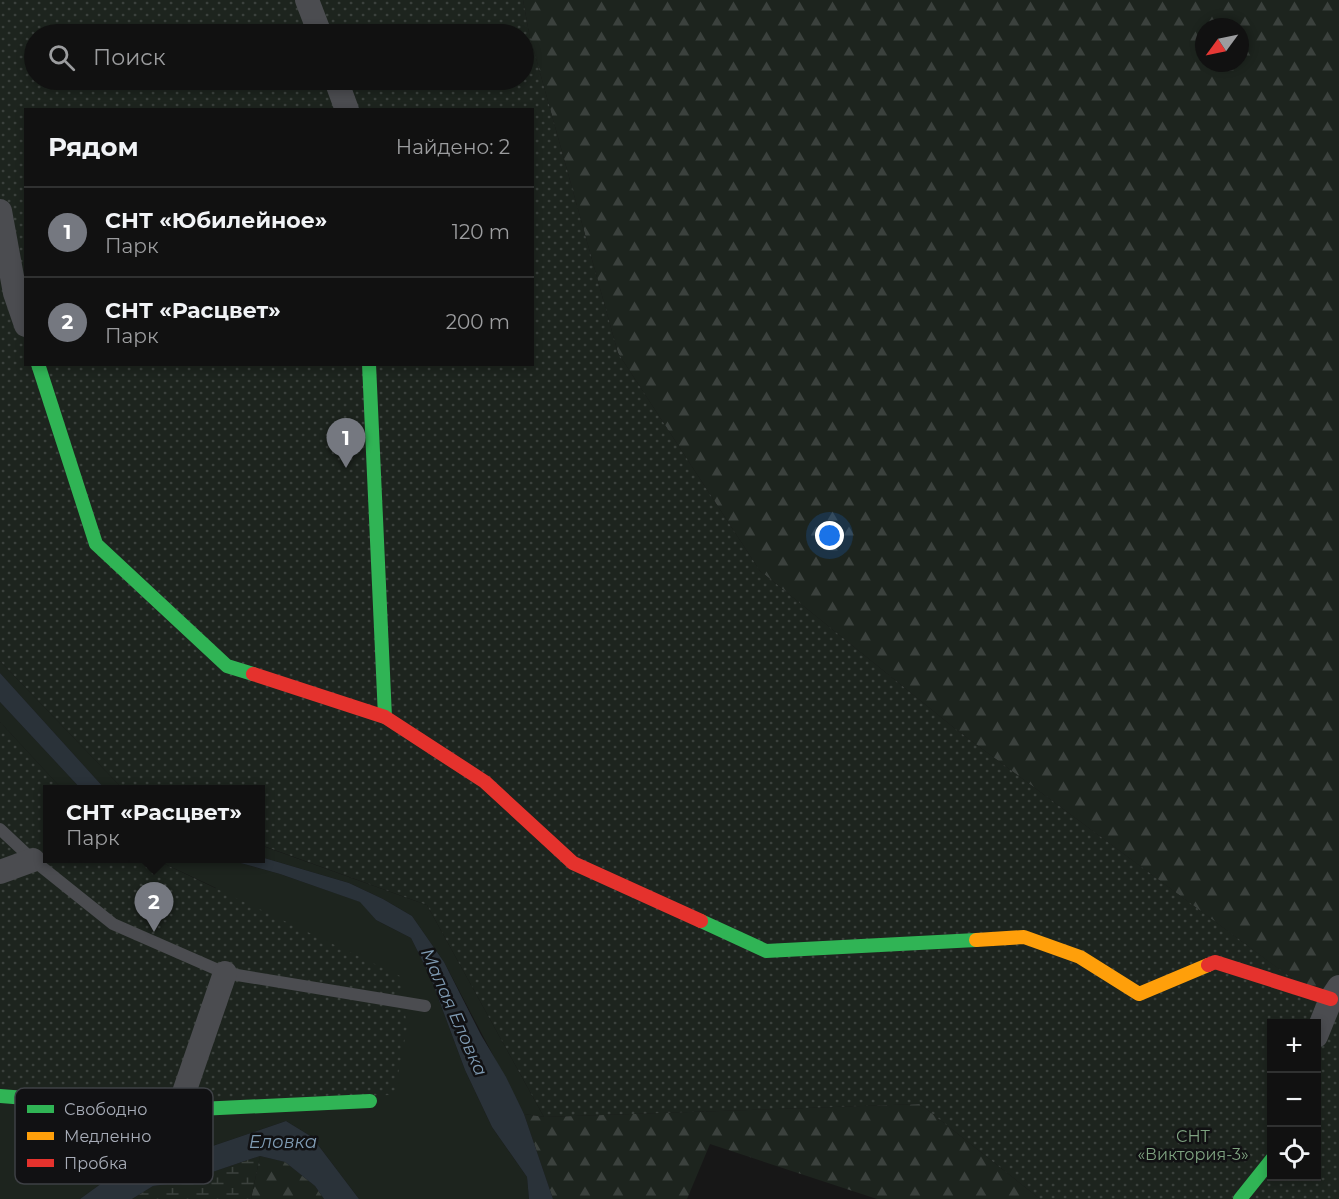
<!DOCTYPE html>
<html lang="ru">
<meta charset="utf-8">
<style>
:root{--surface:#111;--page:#1e1f1f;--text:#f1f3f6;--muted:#9c9d9f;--line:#303131;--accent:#757880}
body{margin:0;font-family:Montserrat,sans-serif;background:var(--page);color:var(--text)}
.controls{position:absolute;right:18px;bottom:18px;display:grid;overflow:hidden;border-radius:0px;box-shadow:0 3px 9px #0003}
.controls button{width:54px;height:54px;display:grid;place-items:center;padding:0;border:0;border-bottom:2px solid var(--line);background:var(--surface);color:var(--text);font:30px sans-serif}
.compass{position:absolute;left:1195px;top:18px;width:54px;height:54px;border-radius:50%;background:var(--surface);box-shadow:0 3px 9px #0003;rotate:237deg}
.you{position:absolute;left:830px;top:536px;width:21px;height:21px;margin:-15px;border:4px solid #fff;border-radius:50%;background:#1a73e8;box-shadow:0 0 0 9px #1a73e833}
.badge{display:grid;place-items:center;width:39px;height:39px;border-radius:50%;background:var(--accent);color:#fff;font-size:20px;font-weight:700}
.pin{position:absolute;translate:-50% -50px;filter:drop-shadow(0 2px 3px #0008)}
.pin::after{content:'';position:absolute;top:32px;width:21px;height:18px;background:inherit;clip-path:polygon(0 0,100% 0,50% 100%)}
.popup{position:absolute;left:43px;top:785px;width:222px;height:78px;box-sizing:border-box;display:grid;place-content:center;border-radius:0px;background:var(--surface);filter:drop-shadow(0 2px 4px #0005);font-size:20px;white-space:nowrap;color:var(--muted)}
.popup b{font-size:22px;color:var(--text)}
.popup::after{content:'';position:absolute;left:50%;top:100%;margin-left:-12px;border:12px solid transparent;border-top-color:var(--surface)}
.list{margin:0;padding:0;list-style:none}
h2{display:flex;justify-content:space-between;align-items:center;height:78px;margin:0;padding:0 24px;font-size:26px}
h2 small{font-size:20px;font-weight:400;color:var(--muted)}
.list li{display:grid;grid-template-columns:39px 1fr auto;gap:18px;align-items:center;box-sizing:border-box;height:90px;padding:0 24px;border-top:2px solid var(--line)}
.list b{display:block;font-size:22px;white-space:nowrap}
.list p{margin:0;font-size:20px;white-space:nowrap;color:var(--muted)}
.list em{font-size:20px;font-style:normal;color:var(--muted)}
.icon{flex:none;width:33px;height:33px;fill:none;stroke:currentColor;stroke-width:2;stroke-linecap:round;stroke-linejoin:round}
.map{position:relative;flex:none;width:1339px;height:1199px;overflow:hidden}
.search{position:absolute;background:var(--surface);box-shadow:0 3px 9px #0003;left:24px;top:24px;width:510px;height:66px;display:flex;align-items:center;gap:15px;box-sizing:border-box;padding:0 21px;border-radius:33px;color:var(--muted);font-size:22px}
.panel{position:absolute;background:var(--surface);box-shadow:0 3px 9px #0003;left:24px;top:108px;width:510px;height:258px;border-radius:0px}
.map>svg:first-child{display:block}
.grass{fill:#1d241e}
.forest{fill:url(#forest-firs);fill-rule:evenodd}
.wetland{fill:url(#wetland-marsh)}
.garden{fill:url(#garden-dots);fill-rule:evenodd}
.water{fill:#2a3239}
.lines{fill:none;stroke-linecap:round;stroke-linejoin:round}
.lane{stroke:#4b4c50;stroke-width:12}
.street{stroke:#4b4c50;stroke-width:24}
.fast{stroke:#30b455;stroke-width:14}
.slow{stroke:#ff9f0a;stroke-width:14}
.jam{stroke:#e5322d;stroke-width:14}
.labels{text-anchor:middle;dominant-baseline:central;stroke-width:5;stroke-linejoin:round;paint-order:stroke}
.park-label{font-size:16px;fill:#7fa381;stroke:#111113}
.water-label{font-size:18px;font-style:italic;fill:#7f9bb3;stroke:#111113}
.key{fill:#111113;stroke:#3e4045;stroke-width:1.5}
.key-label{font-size:16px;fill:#a8adb8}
</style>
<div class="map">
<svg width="1339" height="1199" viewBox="0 0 1339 1199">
<defs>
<pattern id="forest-firs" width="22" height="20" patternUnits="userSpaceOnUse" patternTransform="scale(1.5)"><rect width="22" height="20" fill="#1d241e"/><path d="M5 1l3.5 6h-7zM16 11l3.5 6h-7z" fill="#3b413d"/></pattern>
<pattern id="wetland-marsh" width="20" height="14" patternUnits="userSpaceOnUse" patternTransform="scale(1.5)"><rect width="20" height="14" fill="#1d241e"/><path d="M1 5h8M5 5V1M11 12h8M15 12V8" fill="none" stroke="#3b413d"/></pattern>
<pattern id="garden-dots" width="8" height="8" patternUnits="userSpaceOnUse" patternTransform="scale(1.5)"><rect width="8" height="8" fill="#1d241e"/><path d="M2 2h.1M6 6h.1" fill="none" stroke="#3b413d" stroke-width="1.8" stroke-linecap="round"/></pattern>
</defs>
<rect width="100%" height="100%" fill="#171717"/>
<g class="grass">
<path d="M0,661L123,789H105L0,673Z"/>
<path d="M0,702L81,789H62L0,722Z"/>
<path d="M260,845L427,905L544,1117L524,1114L444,962L412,916L383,899L349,883L261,857Z"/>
<path d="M154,859H226L280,874L361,902L376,920L411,938L430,976L465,1070L492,1127L527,1177L529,1199H359L312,1137L286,1121L192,1153L146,1151L80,1199H0V1087L216,888Z"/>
</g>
<g class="forest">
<path d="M523,0H1339V977L1318,998L958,731L760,571L618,353L529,33ZM1204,27H1240V63H1204Z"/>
<path d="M920,1104L1040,1199H877L710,1144L687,1199H553L524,1114L544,1117Z"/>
<path d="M260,1156L285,1162L315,1186L324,1199H251Z"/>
</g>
<path class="wetland" d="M260,1156L251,1199H132L153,1186L183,1182Z"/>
<g class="garden">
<path d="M0,0H523L529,33L618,353L760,571L958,731L1317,997L1339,977V1199H1040L920,1104L544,1117L427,905L261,845L260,790L123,789L0,661ZM34,34H524V80H34ZM26,110H532V364H26ZM1272,1024H1316V1176H1272Z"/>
<path d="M0,722L62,789L48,790V858L154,859L400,976L407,1028L394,1095L156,1098L0,1087Z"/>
</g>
<g class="water">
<path d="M0,673L105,789H81L0,702Z"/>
<path d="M261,857L349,883L383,899L412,916L444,962L481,1035L506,1077L524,1114L553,1199H529L527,1177L492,1127L465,1070L430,976L411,938L376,920L360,902L280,874L226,859L260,858Z"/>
<path d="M286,1121L312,1137L359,1199H324L315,1186L285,1162L260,1156L183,1182L153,1186L132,1199H80L146,1151L192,1153Z"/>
</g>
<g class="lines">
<path class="lane" d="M0,829L33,860L113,924L225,973L425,1006"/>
<g class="street">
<path d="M307,0L320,34"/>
<path d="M336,80L347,110"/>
<path d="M0,211L15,293L26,325"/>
<path d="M0,872L33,860"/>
<path d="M1316,1036L1331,999L1339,987"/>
<path d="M178,1110L225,973"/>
</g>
<g class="fast">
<path d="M38,364L96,544L227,666L253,674"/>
<path d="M369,364L385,717"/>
<path d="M701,921L766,951L976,940"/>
<path d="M0,1096L178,1110L370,1101"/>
<path d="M1240,1199L1272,1159"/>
</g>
<path class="slow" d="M976,940L1024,937L1080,957L1139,994L1208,965"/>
<g class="jam">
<path d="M253,674L385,717L485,782L573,863L701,921"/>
<path d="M1208,965L1215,962L1331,999"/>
</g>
</g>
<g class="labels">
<g class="park-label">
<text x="1193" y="1136">СНТ<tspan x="1193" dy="18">«Виктория-3»</tspan></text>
</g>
<g class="water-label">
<text transform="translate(454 1012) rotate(66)">Малая Еловка</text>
<text x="283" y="1142">Еловка</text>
</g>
</g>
<rect x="15" y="1088" width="198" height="96" rx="9" class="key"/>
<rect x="27" y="1105" width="27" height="8" fill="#30b455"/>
<rect x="27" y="1132" width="27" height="8" fill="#ff9f0a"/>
<rect x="27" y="1159" width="27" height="8" fill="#e5322d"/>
<g class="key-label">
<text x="64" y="1115">Свободно</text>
<text x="64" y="1142">Медленно</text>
<text x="64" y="1169">Пробка</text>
</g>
</svg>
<div class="controls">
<button>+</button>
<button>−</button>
<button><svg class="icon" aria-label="locate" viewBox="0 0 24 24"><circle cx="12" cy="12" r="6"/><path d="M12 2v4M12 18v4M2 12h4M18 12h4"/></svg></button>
</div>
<svg class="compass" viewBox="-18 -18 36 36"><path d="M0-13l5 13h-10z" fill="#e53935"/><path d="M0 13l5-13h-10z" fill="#9c9d9f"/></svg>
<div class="you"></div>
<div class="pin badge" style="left:346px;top:468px">1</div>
<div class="pin badge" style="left:154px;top:932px">2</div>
<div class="popup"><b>СНТ «Расцвет»</b>Парк</div>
<div class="search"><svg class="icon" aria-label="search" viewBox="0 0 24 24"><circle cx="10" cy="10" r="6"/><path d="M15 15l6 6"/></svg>Поиск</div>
<section class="panel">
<h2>Рядом<small>Найдено: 2</small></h2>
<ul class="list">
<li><span class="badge">1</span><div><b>СНТ «Юбилейное»</b><p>Парк</p></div><em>120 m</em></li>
<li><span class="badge">2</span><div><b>СНТ «Расцвет»</b><p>Парк</p></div><em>200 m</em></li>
</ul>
</section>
</div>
